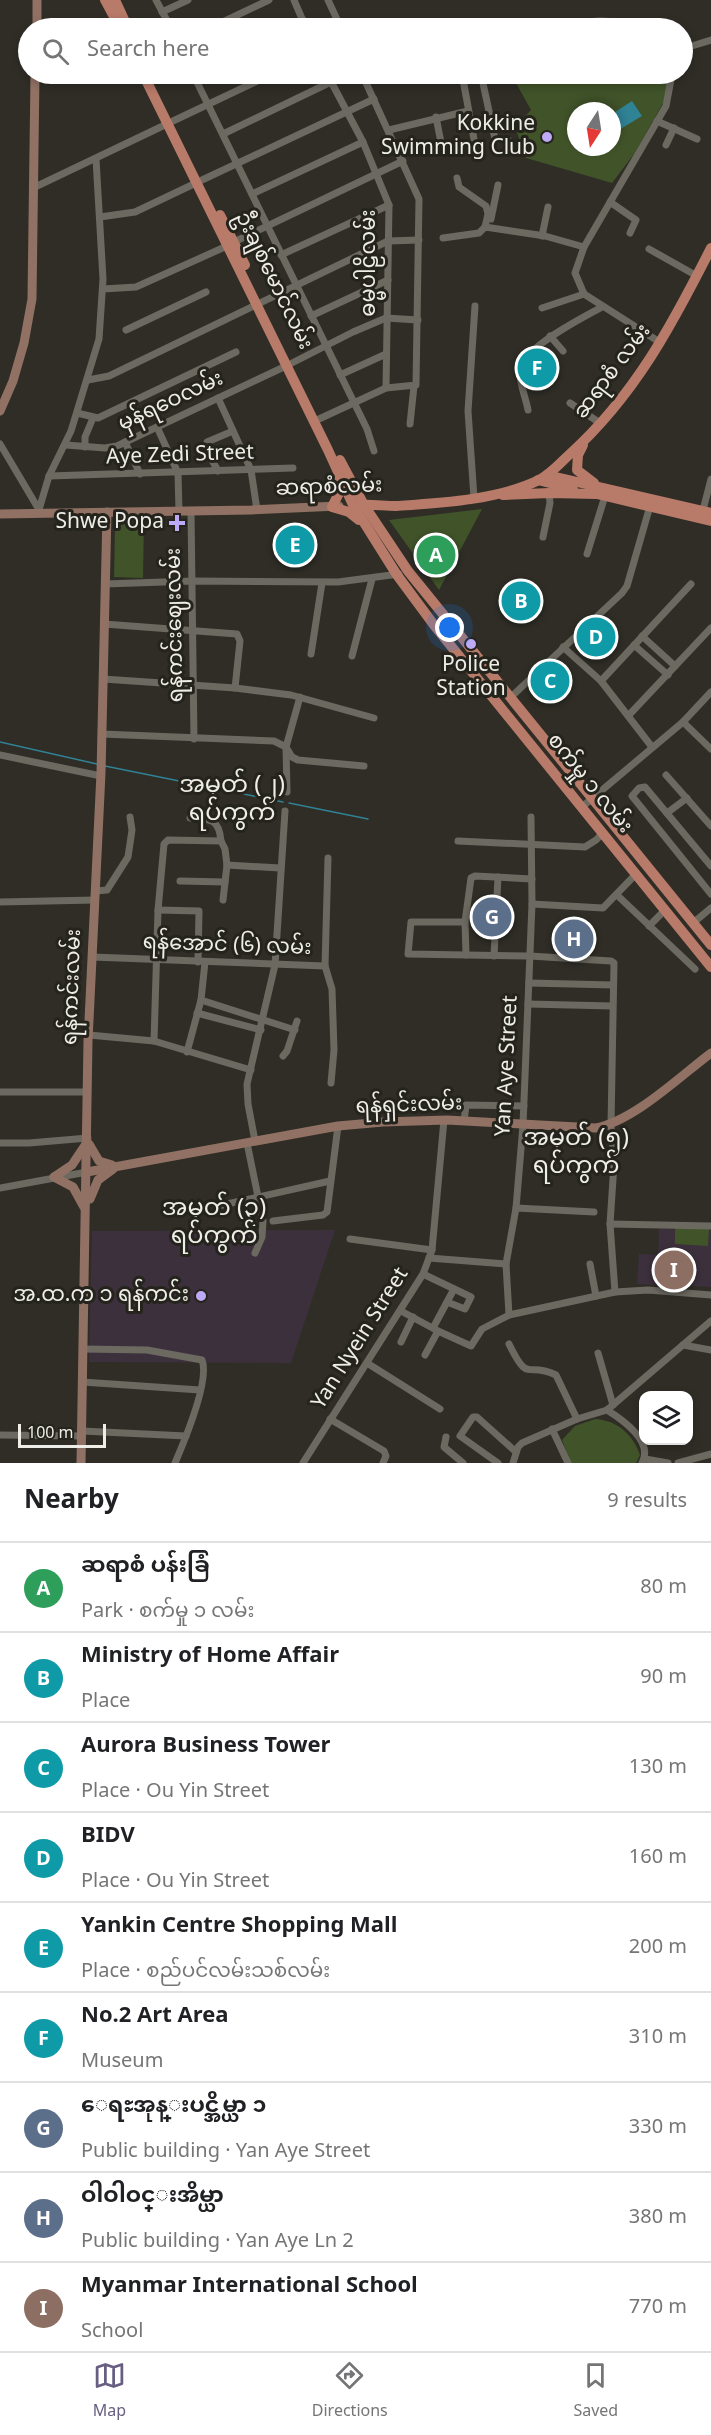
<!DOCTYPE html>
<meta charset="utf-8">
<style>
:root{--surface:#fff;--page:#f2f2f2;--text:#202124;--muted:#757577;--line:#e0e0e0;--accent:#675e82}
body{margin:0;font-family:Georgia,"Noto Sans Myanmar",serif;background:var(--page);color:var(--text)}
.controls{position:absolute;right:18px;bottom:18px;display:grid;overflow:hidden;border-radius:12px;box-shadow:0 3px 9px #0003}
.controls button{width:54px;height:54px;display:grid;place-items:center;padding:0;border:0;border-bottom:2px solid var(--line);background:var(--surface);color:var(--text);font:30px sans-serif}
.compass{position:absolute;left:567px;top:102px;width:54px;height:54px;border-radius:50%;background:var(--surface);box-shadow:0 3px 9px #0003;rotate:192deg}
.scale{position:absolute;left:18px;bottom:15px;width:88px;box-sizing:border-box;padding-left:6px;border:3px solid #eeede8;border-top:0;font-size:16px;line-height:21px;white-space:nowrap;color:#eeede8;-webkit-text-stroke:4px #25241c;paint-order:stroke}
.you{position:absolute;left:450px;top:628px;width:21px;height:21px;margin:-15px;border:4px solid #fff;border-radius:50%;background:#1a73e8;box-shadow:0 0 0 9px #1a73e833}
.badge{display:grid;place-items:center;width:39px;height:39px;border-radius:50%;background:var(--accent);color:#fff;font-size:20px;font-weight:700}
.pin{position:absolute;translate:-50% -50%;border:3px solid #fff;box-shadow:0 2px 6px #0006}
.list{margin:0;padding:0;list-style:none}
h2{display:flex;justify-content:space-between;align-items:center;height:78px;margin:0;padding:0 24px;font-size:26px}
h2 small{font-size:20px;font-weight:400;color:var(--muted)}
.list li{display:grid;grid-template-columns:39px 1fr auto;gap:18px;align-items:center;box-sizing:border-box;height:90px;padding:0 24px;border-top:2px solid var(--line)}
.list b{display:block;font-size:22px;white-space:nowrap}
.list p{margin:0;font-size:20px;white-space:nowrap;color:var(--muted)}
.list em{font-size:20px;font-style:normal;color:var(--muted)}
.icon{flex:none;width:33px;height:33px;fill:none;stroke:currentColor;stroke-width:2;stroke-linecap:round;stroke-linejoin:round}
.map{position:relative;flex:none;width:711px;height:1463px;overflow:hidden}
.search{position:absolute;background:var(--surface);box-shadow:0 3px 9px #0003;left:18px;right:18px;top:18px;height:66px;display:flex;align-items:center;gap:15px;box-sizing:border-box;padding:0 21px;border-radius:33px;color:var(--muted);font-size:22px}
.sheet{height:888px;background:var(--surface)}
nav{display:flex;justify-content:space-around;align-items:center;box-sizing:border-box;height:84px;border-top:2px solid var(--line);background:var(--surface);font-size:16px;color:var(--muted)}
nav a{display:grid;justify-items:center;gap:3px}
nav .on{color:var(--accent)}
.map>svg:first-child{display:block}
.education{fill:#3d303d}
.green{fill:#405329;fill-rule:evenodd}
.water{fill:#308295}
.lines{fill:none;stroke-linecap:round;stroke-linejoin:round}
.stream{stroke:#308295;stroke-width:1.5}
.street{stroke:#6b6960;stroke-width:7}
.secondary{stroke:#917164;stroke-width:9}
.primary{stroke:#b87a69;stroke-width:10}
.poi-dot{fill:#bda9f5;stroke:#25241c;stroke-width:2}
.labels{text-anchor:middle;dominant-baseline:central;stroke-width:6;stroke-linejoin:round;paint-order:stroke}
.poi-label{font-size:21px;fill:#eeede8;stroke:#25241c;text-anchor:end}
.street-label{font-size:21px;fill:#eeede8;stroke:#25241c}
.quarter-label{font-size:24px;fill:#eeede8;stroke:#25241c}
</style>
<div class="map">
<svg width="711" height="1463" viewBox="0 0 711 1463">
<rect width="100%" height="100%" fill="#2f2d26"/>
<g class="education">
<path d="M659,1229L711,1230V1287L637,1284L639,1254L658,1255Z"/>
<path d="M335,1230L291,1363L89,1362L92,1231Z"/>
</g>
<g class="green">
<path d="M511,74H669L666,98L634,154L612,183L526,158L515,127L531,110ZM576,111H612V147H576Z"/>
<path d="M482,509L439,590L389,520Z"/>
<path d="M144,517L143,578L114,577L115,529L117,522L123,518Z"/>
<path d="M675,1228L709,1229L708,1246L675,1244Z"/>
<path d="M595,1419C616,1420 633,1434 640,1455L636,1463H571L562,1440L575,1426Z"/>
</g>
<path class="water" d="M632,101L642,116L612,134V114Z"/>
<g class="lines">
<g class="stream">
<path d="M0,742L97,764"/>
<path d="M105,766L283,802"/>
<path d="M289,803L368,819"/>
</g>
<g class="street">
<path d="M156,0L171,28"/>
<path d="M294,0L306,28"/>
<path d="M328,0L341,28"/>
<path d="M162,12L188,0"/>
<path d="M210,28L269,0"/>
<path d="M285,28L303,20"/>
<path d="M553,28C581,23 607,15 633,28"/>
<path d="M682,49L711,40"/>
<path d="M193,74L367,429L374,451"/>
<path d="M327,74L363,142L389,205L386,388"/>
<path d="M462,74L476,150"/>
<path d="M481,74L495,139L508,140"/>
<path d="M436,117L443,153"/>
<path d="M173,121L272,74"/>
<path d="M657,121L697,139"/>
<path d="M389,130L468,111"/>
<path d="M223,134L331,82"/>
<path d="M666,145L674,128"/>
<path d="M457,178L459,187L486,206L488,214L485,227"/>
<path d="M202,180L374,99"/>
<path d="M33,188L167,124"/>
<path d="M252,194L363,142"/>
<path d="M610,202L636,220L630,233"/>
<path d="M100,217L135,212L196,183"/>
<path d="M491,219L498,185"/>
<path d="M542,236L548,207"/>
<path d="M443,238L479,233L485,227L545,236L584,247"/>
<path d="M234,242L403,161"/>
<path d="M649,249L697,276"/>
<path d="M281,255L389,205"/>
<path d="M103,289L136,287L227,246"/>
<path d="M542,308L584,294"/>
<path d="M311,316L388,280"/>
<path d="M126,330L206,292"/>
<path d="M550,336L563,351"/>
<path d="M661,343L584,294L575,273L584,247L666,106L672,74"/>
<path d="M535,351L547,365"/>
<path d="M292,363L353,332L386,318L418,320"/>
<path d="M340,375L386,354"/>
<path d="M88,380L109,376L388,241L419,240"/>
<path d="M218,398L251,470L257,510"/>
<path d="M570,403L600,423"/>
<path d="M528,410C526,398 518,381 521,368C525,347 583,317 602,307"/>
<path d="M77,413L98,418L236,352"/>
<path d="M319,419L386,388L416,385L419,199L362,74"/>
<path d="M410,424L414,386"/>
<path d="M157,427L178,473L179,511"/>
<path d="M125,442L140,474"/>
<path d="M0,444L38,508"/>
<path d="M66,445L105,448L117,446L286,366"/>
<path d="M85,447V437L93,418"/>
<path d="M218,471L207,451V442L233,431"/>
<path d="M49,476L293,468"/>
<path d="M474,498L468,411L475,306"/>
<path d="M703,510L711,479"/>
<path d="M191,511L194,739"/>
<path d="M38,513L49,476L71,431L99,339L103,279L96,159"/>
<path d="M543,537L550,503L549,493"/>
<path d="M587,554L605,496"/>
<path d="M105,584L193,581L338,582L399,574"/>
<path d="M104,624L237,634L240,641L235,688"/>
<path d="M642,636L675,666"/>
<path d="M634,645L668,675"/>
<path d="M563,647L601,681L652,747"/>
<path d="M311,654L322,583"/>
<path d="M352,656L372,579"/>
<path d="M103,679L235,688L291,695L374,718"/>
<path d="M601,681L691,584"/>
<path d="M511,697L622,593L627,586L650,506"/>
<path d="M629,715L711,628"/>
<path d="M683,722L711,749"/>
<path d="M102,734L274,741L286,747L292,757L298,760L364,766"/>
<path d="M0,755L101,776"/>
<path d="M666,775L711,826"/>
<path d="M287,792L286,747L300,697"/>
<path d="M582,807L683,722L711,692"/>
<path d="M667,813L687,798"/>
<path d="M190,818C210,819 219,818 221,841"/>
<path d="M458,841L585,847L596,840L603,833"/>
<path d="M328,858L325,966L332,989L334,1050L331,1083"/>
<path d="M711,866L645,787L639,788L632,796L711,894"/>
<path d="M180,881L225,882"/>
<path d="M96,891L107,890L128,857L132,830L130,817"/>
<path d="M617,895L695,969"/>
<path d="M223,900L227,865"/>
<path d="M0,902L95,900"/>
<path d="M532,904L603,908L636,874"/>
<path d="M158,910L199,911L198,962"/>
<path d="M465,922H411L408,954L530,956L611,961L614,963L611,1125L614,1164L610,1224L615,1292"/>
<path d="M693,923L711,908"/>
<path d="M649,926L664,911"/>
<path d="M466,955L465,922L471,878L475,876L532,879"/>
<path d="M494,956L498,877"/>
<path d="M92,957L325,966"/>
<path d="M529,983L613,985"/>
<path d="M201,1000L295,1030"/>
<path d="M528,1004L612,1006"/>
<path d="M197,1013L261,1030"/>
<path d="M89,1035L154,1041L251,1070"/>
<path d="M154,1041L158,910L164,844L168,840L221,841L225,849L227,865L280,868"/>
<path d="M187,1052L201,1000L205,962"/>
<path d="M283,1056L287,1051L297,1021"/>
<path d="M0,1092H87"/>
<path d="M464,1121L466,1105L524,1106"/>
<path d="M255,1141L248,1104L247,1084L275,965L285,811"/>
<path d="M0,1143H29L88,1138"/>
<path d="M247,1143L263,1221L262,1237L255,1253"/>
<path d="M0,1188L87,1172"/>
<path d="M218,1206L330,1181"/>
<path d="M516,1208L594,1212"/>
<path d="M273,1221L323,1215L327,1212L338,1126"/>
<path d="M610,1224L711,1226"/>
<path d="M350,1239L432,1250"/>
<path d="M429,1258L506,1264"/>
<path d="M590,1264L596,1296"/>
<path d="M423,1274L471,1297L465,1309L447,1302"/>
<path d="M401,1311L438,1331L425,1355"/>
<path d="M509,1315L506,1264L516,1208L523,1125L532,904L531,817"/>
<path d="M433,1328L454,1289"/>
<path d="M438,1331L471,1346L482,1329L509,1315L615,1292L648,1290L711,1295"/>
<path d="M401,1342L413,1317"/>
<path d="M509,1344C529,1385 526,1361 556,1375L577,1419"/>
<path d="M683,1345L711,1350"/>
<path d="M83,1349L147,1350L202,1360C210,1380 184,1442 175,1463"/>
<path d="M598,1353L613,1405"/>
<path d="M367,1363L440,1409"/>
<path d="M82,1382L200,1390"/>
<path d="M607,1410C623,1420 654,1441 642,1463"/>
<path d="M330,1419L384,1451L386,1456L383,1463"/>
<path d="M552,1429L568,1463"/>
<path d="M82,1431L186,1436"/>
<path d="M0,1435L82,1436"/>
<path d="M446,1437L444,1447L463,1463"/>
<path d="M645,1459L668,1463"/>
<path d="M303,1463L423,1274L432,1250L444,1120"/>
<path d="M498,1463L460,1436L473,1417H477L516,1452"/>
<path d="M513,1463L518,1447L522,1443L577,1419L607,1410L711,1321"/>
<path d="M678,1463L711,1454"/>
</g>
<g class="secondary">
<path d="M37,28V0"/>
<path d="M0,411L13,381L24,343L32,299L35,74"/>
<path d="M0,514L251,510L339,506"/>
<path d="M89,1144L99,1161L112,1165"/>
<path d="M87,1172L338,1126L383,1122L447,1120L596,1128C635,1120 679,1077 711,1053"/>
<path d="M54,1177L73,1187L84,1207"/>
<path d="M54,1177L72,1165L86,1144"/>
<path d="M90,1199L98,1180L113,1169"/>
<path d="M81,1463L88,1041L101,773L107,512"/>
</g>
<g class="primary">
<path d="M105,0L120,28"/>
<path d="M115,0L128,28"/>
<path d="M143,74L328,450L353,505L397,575L434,625L711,967"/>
<path d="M220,215L245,265"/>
<path d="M583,445L578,455L577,470L594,483"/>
<path d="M340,460L364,505L408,571L711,945"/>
<path d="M547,475L711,513"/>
<path d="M339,480V493L332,507L349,512L359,520"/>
<path d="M538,480L573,489"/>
<path d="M503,495L549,493L597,494L711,521"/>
<path d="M359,505C371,504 384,506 396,506C441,503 498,500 539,480C551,474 560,463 570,454C635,395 672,325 711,248"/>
</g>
</g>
<g class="poi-dot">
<circle cx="547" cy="137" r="6"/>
<path d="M174 514h6v6h6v6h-6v6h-6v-6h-6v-6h6z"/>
<circle cx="471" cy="644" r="6"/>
<circle cx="201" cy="1296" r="6"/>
</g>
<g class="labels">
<g class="poi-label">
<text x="535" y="125">Kokkine<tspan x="535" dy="24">Swimming Club</tspan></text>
<text x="164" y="523">Shwe Popa</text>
<text x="471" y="666" text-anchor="middle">Police<tspan x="471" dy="24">Station</tspan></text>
<text x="189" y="1296">အ.ထ.က ၁ ရန်ကင်း</text>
</g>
<g class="street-label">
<text transform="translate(370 263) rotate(-90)">ဓမ္မပါဠိလမ်း</text>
<text transform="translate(273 281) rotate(64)">ဦးချစ်မောင်လမ်း</text>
<text transform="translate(613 372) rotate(-53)">ဆရာစံ လမ်း</text>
<text transform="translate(171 402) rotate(-25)">မှန်ရဝေလမ်း</text>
<text transform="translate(180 456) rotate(-2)">Aye Zedi Street</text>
<text transform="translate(329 488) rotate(-2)">ဆရာစံလမ်း</text>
<text transform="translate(176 625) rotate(-91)">ရန်ကင်းဈေးလမ်း</text>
<text transform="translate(589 784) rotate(51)">စက်မှု ၁ လမ်း</text>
<text transform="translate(227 946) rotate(2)">ရန်အောင် (၆) လမ်း</text>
<text transform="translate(73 987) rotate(-88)">ရန်ကင်းလမ်း</text>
<text transform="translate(508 1066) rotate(-87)">Yan Aye Street</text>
<text transform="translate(409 1106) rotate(-2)">ရန်ရှင်းလမ်း</text>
<text transform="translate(361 1339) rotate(-58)">Yan Nyein Street</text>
</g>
<g class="quarter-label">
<text x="232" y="786">အမှတ် (၂)<tspan x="232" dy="28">ရပ်ကွက်</tspan></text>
<text x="576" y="1139">အမှတ် (၅)<tspan x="576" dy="28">ရပ်ကွက်</tspan></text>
<text x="214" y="1209">အမှတ် (၃)<tspan x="214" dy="28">ရပ်ကွက်</tspan></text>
</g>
</g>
</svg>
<div class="controls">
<button><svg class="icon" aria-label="layers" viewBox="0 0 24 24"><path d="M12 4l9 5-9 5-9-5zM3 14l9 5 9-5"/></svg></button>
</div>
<svg class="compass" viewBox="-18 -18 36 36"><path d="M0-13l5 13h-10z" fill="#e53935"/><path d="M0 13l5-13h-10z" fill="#757577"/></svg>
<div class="scale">100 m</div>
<div class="you"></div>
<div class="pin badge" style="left:436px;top:555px;background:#2e9e5b">A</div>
<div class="pin badge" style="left:521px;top:601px;background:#0f9aa8">B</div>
<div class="pin badge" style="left:550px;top:681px;background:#0f9aa8">C</div>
<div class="pin badge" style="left:596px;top:637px;background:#0f9aa8">D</div>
<div class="pin badge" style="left:295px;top:545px;background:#0f9aa8">E</div>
<div class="pin badge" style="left:537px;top:368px;background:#0f9aa8">F</div>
<div class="pin badge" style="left:492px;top:917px;background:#5c6f8a">G</div>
<div class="pin badge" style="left:574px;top:939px;background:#5c6f8a">H</div>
<div class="pin badge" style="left:674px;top:1270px;background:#8d6e63">I</div>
<div class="search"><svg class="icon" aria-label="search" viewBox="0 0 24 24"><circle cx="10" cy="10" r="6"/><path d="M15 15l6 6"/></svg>Search here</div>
</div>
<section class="sheet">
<h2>Nearby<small>9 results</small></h2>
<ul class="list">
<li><span class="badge" style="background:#2e9e5b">A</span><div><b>ဆရာစံ ပန်းခြံ</b><p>Park · စက်မှု ၁ လမ်း</p></div><em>80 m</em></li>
<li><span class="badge" style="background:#0f9aa8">B</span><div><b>Ministry of Home Affair</b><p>Place</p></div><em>90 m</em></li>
<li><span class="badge" style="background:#0f9aa8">C</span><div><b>Aurora Business Tower</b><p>Place · Ou Yin Street</p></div><em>130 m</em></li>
<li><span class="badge" style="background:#0f9aa8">D</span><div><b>BIDV</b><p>Place · Ou Yin Street</p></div><em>160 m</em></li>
<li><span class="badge" style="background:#0f9aa8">E</span><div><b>Yankin Centre Shopping Mall</b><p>Place · စည်ပင်လမ်းသစ်လမ်း</p></div><em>200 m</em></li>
<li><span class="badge" style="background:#0f9aa8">F</span><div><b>No.2 Art Area</b><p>Museum</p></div><em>310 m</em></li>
<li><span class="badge" style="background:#5c6f8a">G</span><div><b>ေရႊအုန္းပင္အိမ္ယာ ၁</b><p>Public building · Yan Aye Street</p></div><em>330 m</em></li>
<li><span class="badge" style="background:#5c6f8a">H</span><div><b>ဝါဝါဝင္းအိမ္ယာ</b><p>Public building · Yan Aye Ln 2</p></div><em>380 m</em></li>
<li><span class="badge" style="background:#8d6e63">I</span><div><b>Myanmar International School</b><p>School</p></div><em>770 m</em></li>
</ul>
</section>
<nav>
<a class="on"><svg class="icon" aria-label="map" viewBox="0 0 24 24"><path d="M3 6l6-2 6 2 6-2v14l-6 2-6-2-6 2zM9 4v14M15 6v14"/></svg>Map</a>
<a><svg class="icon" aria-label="directions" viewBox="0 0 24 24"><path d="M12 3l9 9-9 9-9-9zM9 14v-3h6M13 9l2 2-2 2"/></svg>Directions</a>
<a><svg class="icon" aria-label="saved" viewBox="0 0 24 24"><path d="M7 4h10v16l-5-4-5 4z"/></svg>Saved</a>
</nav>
